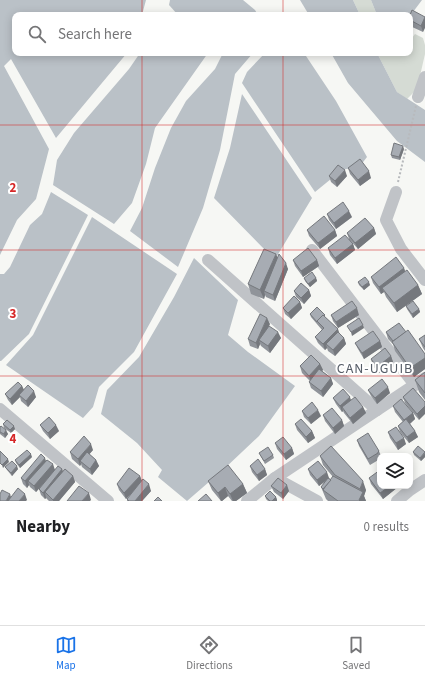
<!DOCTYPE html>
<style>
:root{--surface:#fff;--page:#f6f6f6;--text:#202124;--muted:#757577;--line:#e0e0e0;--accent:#1a73e8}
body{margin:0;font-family:"Source Sans 3",sans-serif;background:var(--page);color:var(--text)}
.controls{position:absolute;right:12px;bottom:12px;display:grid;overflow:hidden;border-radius:8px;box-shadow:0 2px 10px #0003}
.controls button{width:36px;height:36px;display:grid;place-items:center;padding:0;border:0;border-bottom:1px solid var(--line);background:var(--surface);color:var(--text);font:20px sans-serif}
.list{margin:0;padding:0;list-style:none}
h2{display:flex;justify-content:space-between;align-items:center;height:52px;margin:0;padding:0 16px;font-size:17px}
h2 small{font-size:13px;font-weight:400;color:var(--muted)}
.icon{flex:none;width:22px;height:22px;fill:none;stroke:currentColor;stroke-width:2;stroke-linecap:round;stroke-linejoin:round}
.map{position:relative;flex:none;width:425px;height:501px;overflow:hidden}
.search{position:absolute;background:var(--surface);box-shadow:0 2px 10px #0003;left:12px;right:12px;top:12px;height:44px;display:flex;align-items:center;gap:10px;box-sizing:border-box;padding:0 14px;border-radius:8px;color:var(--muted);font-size:15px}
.sheet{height:124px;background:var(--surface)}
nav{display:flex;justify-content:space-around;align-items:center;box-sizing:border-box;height:56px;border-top:1px solid var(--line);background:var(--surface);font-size:11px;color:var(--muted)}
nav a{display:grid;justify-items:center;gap:2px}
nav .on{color:var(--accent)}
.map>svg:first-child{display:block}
.green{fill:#d5dbd4}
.water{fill:#bac1c7}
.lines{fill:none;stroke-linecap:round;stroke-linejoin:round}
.path{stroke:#b8babd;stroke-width:2;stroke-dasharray:2 2;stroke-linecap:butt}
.street{stroke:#c0c3c7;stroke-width:12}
.wall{fill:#90949a}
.shaded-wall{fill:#75787d}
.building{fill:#a7acb3;stroke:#75787d}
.grid{fill:none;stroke:#d62828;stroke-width:1;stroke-opacity:0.55}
.labels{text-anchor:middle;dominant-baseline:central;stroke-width:4;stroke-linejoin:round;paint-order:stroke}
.quarter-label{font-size:14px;letter-spacing:1px;fill:#565d67;stroke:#fff}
.grid-label{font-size:13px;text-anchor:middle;font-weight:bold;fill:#d62828;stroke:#fff;stroke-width:4;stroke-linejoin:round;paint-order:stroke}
</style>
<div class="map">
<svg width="425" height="501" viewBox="0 0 425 501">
<rect width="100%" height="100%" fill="#f6f7f4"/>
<g class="green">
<path d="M353,0H371L377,15H360Z"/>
<path d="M415,34L423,38L425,45V54L417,89L407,99L397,92L377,53H410V37L412,38Z"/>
</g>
<g class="water">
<path d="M0,0H146L142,15H15V53H127L56,138L11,59L4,66L49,149L36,199L17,220L0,255Z"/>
<path d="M170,0H243L255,10L258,15H178L169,5Z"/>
<path d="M300,0H353L360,15H309Z"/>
<path d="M371,0H422L410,16V15H377Z"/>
<path d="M140,53H208L155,128L146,164L132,203L114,224L53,185L57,160L74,133L129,69Z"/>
<path d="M223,53H253L235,74L220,150L203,208L178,267L130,231L142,208L155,168L171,128L186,101L215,69Z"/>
<path d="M265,53H304L336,101L367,157L360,166L342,170L315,192L242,83L247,72Z"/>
<path d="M331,53H377L397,92L425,110V162L397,141L348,83Z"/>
<path d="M242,94L312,198L277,256L265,250L214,198L230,148Z"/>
<path d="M51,192L88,215L29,334L1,361H0V274H4L10,267L30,225L42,214Z"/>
<path d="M92,217L177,274L134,352L99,387L93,407L83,418L6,365L33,335Z"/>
<path d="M194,258L238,300L228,335L248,352L295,386L259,436L224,469L187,501L158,477L162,470L137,443L101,414L107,390L139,357L174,297Z"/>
</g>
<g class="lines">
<path class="path" d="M398,182L416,106"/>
<g class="street">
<path d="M418,97L425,77"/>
<path d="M396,192L386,220L401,249L425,280"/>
<path d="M312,250L415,385"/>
<path d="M208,260L377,410"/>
<path d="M0,409L108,501"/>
<path d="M275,478L317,501"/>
<path d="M247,501L275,478L425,378"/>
<path d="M397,501L410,490L425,480"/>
</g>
</g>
<g class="wall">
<path d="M410,15L425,17L423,32L410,26Z"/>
<path d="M404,149L400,160L392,158L391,155Z"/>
<path d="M348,168L371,178L360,186L350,174Z"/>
<path d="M329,176H347L337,187L331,182Z"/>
<path d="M327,214L352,217L336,229L329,220Z"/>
<path d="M374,228L376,234L358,249L350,240L353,244L355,250L337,264L330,255L328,248L349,239L347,233Z"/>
<path d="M307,230H335L337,236L320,249L309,236Z"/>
<path d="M278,258L288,269L275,301L266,297L265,295L264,299L251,294L248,284Z"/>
<path d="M293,260H317L319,266L303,277L295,266Z"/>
<path d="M404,268L405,271L418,285L422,294L397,312L386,297L384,292L381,294L373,283L371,277Z"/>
<path d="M304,278H316L317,281L310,287L305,281Z"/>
<path d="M358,282L370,285L364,290L359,285Z"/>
<path d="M309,290L311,296L304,304L296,297L294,291Z"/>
<path d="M300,302L302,308L291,319L285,314L283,308Z"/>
<path d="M406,306L419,309L420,312L413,318L407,309Z"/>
<path d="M310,314L325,315V317L339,333L344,338L346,344L335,356L328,351L327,348L325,350L318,343L315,337L322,330L311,317Z"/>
<path d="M331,315H359L338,328L333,321Z"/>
<path d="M270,324L268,327L281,338L270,353L261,346L260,344L258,349L250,346L248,339Z"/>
<path d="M386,332H406L425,354V369L414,377L395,351L393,344L388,339Z"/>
<path d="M425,335V351L423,348L419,339Z"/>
<path d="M380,341L382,347L364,359L358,349L355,343Z"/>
<path d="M391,356L393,362L379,373L373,366L371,359Z"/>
<path d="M320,364L323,370L322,371L331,378L333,384L323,397L311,388L309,382L310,381L302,373L300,366Z"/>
<path d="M425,372V400L419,392L415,380Z"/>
<path d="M22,386L24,390L36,397L28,407L21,401L20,397L12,405L8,400L5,394Z"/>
<path d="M413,388L419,420L405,403L403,397Z"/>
<path d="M368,390L390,393L377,404L371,396Z"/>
<path d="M333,398L351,400L363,407L366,413L353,424L344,413L343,411L342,412L336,404Z"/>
<path d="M393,406L413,413L415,419L410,424L415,431L418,437L409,443L400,432L398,426L403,422L395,412Z"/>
<path d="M302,411L321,416L311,424L304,417Z"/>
<path d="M323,415L342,420L344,426L335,434L325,421Z"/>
<path d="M3,424L15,429L11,433L4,428Z"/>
<path d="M295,424L312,431L315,438L308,443L297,430Z"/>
<path d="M40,425L59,431L50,439L43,431Z"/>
<path d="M0,426L8,434L5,438L0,434Z"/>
<path d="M388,432L406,444L398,450L390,438Z"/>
<path d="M357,440L379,451L381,456H380V459L370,465L359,446Z"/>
<path d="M275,443L292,448L294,454L286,460L277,449Z"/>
<path d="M93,450L89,454L96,460L99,466L92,475L82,467L81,464L80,466L72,459L70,452Z"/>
<path d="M413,452H425V457L421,461L414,455Z"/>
<path d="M259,453L273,455L274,458L265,464Z"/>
<path d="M320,456L366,490L364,496L366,501H328L326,499L321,487L326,481L319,486L310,475L308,469L329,478L331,480L333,477L323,465Z"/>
<path d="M32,457L20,468L16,463L15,460Z"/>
<path d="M46,461L55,470L63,471L73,476L75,482L59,501H49L46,498L45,499L41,495L39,489L47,480L36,492L30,487L29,485L27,488L23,484L21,478Z"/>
<path d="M250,466L265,469L267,475L259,481L252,472Z"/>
<path d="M5,467L18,469L12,476L7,470Z"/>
<path d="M140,476L142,481L151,491L142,501H127V499L135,490L126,499L119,490L117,484Z"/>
<path d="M369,478L380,486H398V487L383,499L371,484Z"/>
<path d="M208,481L243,484L247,493L236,501H232L228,496L222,501H221L212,490Z"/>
<path d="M271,486L289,491L283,499L274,492Z"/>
<path d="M265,496L276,497L277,500V501H268L266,499Z"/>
</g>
<g class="shaded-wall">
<path d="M425,17V28L423,32L421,26Z"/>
<path d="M403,146L404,149L400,160L399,157Z"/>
<path d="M345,170L347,176L337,187L335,181Z"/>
<path d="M369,171L371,178L360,186L358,180Z"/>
<path d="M349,211L352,217L336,229L334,223Z"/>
<path d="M374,228L376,234L358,249L355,243Z"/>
<path d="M335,230L337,236L320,249L318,243Z"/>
<path d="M353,244L355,250L337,264L335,258Z"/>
<path d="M276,254L280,263L264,291L265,295L264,299L260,290Z"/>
<path d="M317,260L319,266L303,277L301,271Z"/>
<path d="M286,263L288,269L275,301L273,295Z"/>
<path d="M404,268L406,275L382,288L384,292L381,294L379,287Z"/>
<path d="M316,278L317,281L310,287L308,284Z"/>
<path d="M369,282L370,285L364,290L362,287Z"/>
<path d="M418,285L422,294L397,312L394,303Z"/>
<path d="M309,290L311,296L304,304L301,298Z"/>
<path d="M300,302L302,308L291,319L288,313Z"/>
<path d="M357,308L359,315L338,328L336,322Z"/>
<path d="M419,309L420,312L413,318L412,314Z"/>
<path d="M267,318L270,324L261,342L259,340L260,344L258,349L256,343Z"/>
<path d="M363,325L364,328L352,336L351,332Z"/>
<path d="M338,329L340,335L326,344L327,348L325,350L323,344Z"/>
<path d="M278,332L281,338L270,353L268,346Z"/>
<path d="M344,338L346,344L335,356L333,350Z"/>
<path d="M380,341L382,347L364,359L362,353Z"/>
<path d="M391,356L393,362L379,373L377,367Z"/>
<path d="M425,358V369L414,377L410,368Z"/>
<path d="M320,364L323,370L311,382L309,376Z"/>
<path d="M331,378L333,384L323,397L321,391Z"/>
<path d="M22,386L25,392L19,395L20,397L12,405L10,399Z"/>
<path d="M388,387L390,393L377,404L375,398Z"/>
<path d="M34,391L36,397L28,407L26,401Z"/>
<path d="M350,397L352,403L342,407L343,411L342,412L340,406Z"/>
<path d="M425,406V414L419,420L417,414Z"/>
<path d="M363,407L366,413L353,424L350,418Z"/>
<path d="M318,410L321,416L311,424L308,418Z"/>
<path d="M413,413L415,419L407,426L404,420Z"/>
<path d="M342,420L344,426L335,434L333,428Z"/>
<path d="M56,425L59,431L50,439L48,433Z"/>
<path d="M14,426L15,429L11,433L10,430Z"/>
<path d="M6,430L8,434L5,438L4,434Z"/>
<path d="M312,431L315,438L308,443L306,437Z"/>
<path d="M415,431L418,437L409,443L407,437Z"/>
<path d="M404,438L406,444L398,450L396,443Z"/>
<path d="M91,444L93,450L82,463L80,461L81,464L80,466L78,459Z"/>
<path d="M292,448L294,454L286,460L284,454Z"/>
<path d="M425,453V457L421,461L420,458Z"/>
<path d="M31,454L32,457L20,468L19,465Z"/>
<path d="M45,458L47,464L28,481L29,485L27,488L25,481Z"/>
<path d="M8,459L9,462L3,468L2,465Z"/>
<path d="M96,460L99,466L92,475L90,469Z"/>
<path d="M53,464L55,470L36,492L34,486Z"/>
<path d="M411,465L413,471L410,475V466Z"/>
<path d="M17,466L18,469L12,476L11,473Z"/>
<path d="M62,469L65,475L45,492L46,498L45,499L43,493Z"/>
<path d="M265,469L267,475L259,481L257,475Z"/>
<path d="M327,472L329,478L319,486L317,480Z"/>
<path d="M73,476L75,482L59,501H53V500Z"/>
<path d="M140,476L142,482L126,499L124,493Z"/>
<path d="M363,481L366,490L364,496L366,501H359V500L362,494L360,489Z"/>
<path d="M149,484L151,491L142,501H135Z"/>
<path d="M243,484L247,493L236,501H233L230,494Z"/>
<path d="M287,485L289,491L283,499L281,493Z"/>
<path d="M390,486H398V487L383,499L380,493Z"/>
<path d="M225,487L228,496L222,501H221L218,493Z"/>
<path d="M89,493L91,500L90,501H82Z"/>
<path d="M10,494L12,500V501H6Z"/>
<path d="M25,494L27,500L26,501H19Z"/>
<path d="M276,497L277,500V501H272Z"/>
</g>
<g class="building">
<path d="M412,10L425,17L421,26L410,20V15Z"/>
<path d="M394,143L403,146L399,157L391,155Z"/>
<path d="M360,159L369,171L358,180L348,168Z"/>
<path d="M338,165L345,170L335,181L329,176Z"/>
<path d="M343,202L349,211L334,223L327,214Z"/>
<path d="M324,216L335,230L318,243L307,230Z"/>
<path d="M365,218L374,228L355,243L347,233Z"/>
<path d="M345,235L353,244L335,258L328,248Z"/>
<path d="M308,248L317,260L301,271L293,260Z"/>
<path d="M264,249L276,254L260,290L248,284Z"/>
<path d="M279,254L286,263L273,295L264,291Z"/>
<path d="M396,257L404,268L379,287L371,277Z"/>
<path d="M407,270L418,285L394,303L382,288Z"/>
<path d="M312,272L316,278L308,284L304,278Z"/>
<path d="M365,277L369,282L362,287L358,282Z"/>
<path d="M301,283L309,290L301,298L294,291Z"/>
<path d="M294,296L300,302L288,313L283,308Z"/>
<path d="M352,301L357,308L336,322L331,315Z"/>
<path d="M413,301L419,309L412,314L406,306Z"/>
<path d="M317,307L325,315L324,316L323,315L317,321V322L310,314Z"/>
<path d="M260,314L267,318L256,343L248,339Z"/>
<path d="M323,315L338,329L323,344L315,337L324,328L317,321Z"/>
<path d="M359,318L363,325L351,332L347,326Z"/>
<path d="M399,323L406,332L393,341L386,332Z"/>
<path d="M269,326L278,332L268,346L259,340Z"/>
<path d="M408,330L425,354V358L410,368L392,342Z"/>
<path d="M373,331L380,341L362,353L355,343Z"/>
<path d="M338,332L344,338L333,350L326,344Z"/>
<path d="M425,335V347L419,339Z"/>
<path d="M385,348L391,356L377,367L371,359Z"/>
<path d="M311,355L320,364L309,376L300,366Z"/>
<path d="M319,369L331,378L321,391L309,382Z"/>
<path d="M425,372V393L415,380Z"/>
<path d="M382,379L388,387L375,398L368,390Z"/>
<path d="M18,382L22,386L10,399L5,394Z"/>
<path d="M28,385L34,391L26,401L19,395Z"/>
<path d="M413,388L425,402V406L417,414L403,397Z"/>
<path d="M343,389L350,397L340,406L333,398Z"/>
<path d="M355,397L363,407L350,418L342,407Z"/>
<path d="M401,399L413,413L404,420L393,406Z"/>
<path d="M312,402L318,410L308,418L302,411Z"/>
<path d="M332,408L342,420L333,428L323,415Z"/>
<path d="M49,417L56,425L48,433L40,425Z"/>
<path d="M301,419L312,431L306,437L295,424Z"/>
<path d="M406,419L415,431L407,437L398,426Z"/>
<path d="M7,420L14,426L10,430L3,424Z"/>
<path d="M1,426L6,430L4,434L0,432V427Z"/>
<path d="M396,427L404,438L396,443L388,432Z"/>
<path d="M368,433L379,451L378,452V453L368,459L357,440Z"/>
<path d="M84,436L91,444L78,459L70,452Z"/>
<path d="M283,437L292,448L284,454L275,443Z"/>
<path d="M331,446L363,481L360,489L335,475L320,456Z"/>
<path d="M418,446L425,452L420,458L413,452Z"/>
<path d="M268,447L273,455L264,461L259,453Z"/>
<path d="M27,450L31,454L19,465L15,460Z"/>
<path d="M0,451L8,459L2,465L0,463Z"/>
<path d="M87,452L96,460L90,469L80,461Z"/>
<path d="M41,454L45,458L25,481L21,478Z"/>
<path d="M258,459L265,469L257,475L250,466Z"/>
<path d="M47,460L53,464L34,486L28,481Z"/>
<path d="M12,461L17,466L11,473L5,467Z"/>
<path d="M318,461L327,472L317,480L308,469Z"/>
<path d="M228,465L243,484L230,494L225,487L218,493L208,481Z"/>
<path d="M58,466L62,469L43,493L39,489Z"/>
<path d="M129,468L140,476L124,493L117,484Z"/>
<path d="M65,469L73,476L53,500L45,492Z"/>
<path d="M380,470V486H390L380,493L369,478Z"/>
<path d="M333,476L363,492L359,500L360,501H338L323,490Z"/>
<path d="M278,478L287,485L281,493L271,486Z"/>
<path d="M328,478L331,480L323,489L321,487Z"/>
<path d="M143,479L149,484L135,501H129L127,499Z"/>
<path d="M79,486L89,493L82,501H67Z"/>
<path d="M18,488L25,494L19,501H8Z"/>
<path d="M2,490L10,494L6,501H0V494Z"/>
<path d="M270,491L276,497L272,501H270L265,496Z"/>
<path d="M206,494L212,501H198Z"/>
<path d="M158,497L162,501H154Z"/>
</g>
<path class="grid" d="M142,0V15M283,0V15M142,53V501M283,53V501M0,125H425M0,250H425M0,376H425"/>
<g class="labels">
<g class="quarter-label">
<text x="375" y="369">CAN-UGUIB</text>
</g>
</g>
<g class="grid-label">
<text x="13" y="192">2</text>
<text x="13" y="318">3</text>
<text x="13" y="443">4</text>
</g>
</svg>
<div class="controls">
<button><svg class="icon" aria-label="layers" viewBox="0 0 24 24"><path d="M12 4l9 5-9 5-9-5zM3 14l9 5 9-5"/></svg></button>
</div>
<div class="search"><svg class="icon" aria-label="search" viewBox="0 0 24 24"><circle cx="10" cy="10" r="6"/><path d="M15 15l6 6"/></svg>Search here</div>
</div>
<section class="sheet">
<h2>Nearby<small>0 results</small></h2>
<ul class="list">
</ul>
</section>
<nav>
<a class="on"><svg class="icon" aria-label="map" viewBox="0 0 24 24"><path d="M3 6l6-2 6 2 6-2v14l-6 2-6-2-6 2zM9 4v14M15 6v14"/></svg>Map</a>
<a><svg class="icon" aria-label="directions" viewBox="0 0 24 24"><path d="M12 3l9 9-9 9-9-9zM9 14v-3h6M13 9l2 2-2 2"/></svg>Directions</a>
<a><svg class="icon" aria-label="saved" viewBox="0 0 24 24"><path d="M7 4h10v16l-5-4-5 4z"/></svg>Saved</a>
</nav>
